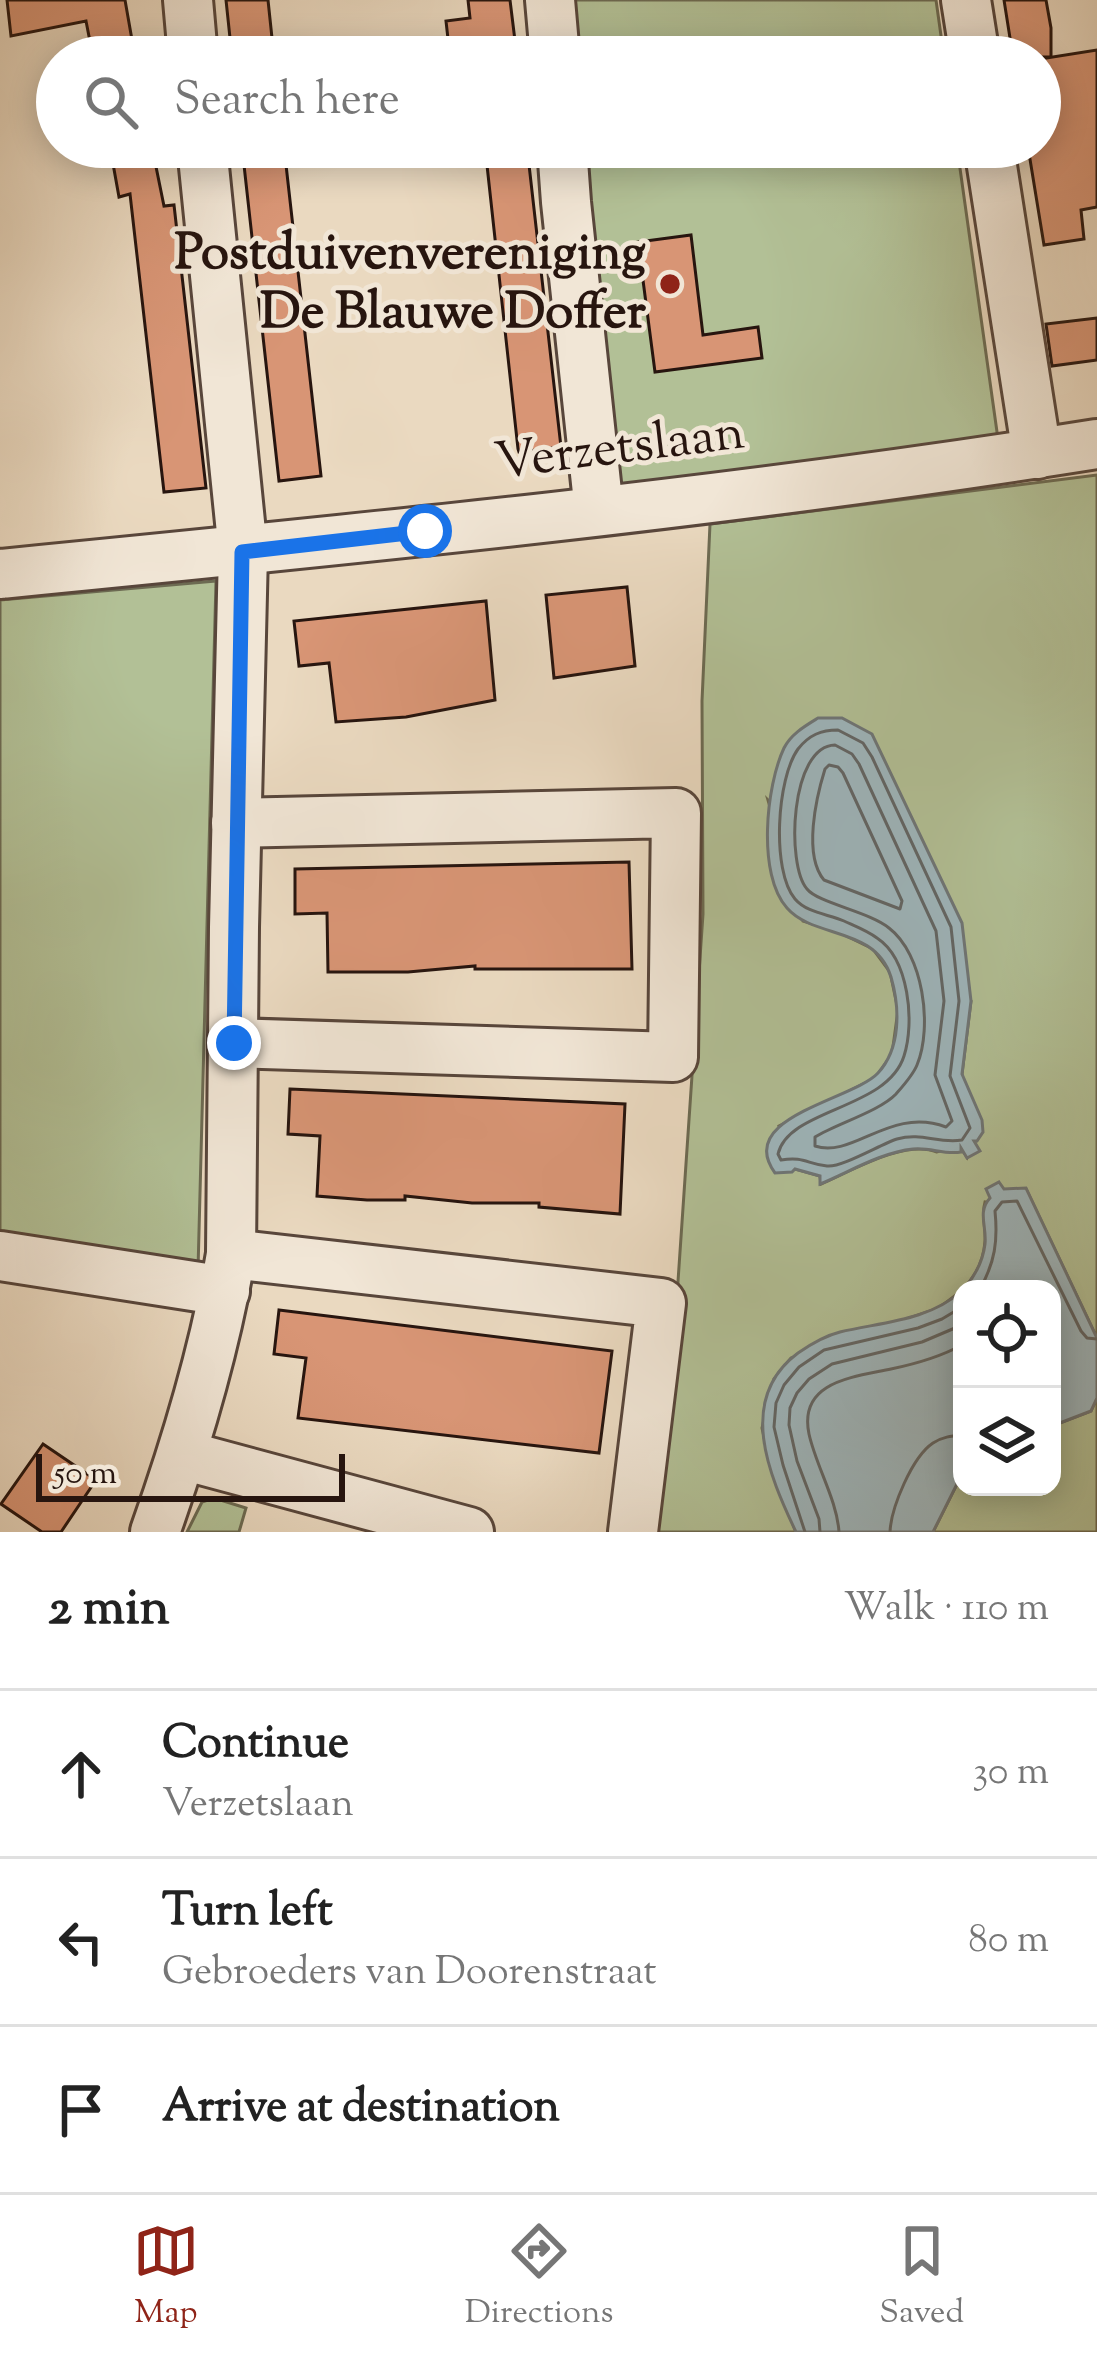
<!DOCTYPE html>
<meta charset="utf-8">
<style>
:root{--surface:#fff;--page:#f6f6f6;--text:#222;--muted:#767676;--line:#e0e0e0;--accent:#8f2418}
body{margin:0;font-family:"Sorts Mill Goudy",serif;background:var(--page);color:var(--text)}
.controls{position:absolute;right:36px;bottom:36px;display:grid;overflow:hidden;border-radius:24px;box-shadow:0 6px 30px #0003}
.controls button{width:108px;height:108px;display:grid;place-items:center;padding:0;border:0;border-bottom:3px solid var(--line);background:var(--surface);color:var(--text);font:60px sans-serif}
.scale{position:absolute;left:36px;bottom:30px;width:309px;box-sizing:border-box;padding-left:12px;border:6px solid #27150f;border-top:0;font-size:33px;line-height:42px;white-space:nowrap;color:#27150f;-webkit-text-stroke:9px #f1e6d6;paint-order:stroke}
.stop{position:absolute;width:36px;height:36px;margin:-27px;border:9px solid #1a73e8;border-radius:50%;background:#fff}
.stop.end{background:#1a73e8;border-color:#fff;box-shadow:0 3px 12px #0008}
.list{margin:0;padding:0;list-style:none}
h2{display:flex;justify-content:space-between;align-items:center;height:156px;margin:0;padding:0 48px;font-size:51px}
h2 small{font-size:39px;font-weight:400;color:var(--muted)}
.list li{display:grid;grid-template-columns:78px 1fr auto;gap:36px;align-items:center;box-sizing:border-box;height:168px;padding:0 48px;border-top:3px solid var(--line)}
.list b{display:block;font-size:45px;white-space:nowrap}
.list p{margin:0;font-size:39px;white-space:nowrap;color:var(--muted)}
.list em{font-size:39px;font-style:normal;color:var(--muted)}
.icon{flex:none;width:66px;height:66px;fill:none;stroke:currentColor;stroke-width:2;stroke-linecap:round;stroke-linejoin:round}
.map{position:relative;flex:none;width:1097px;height:1532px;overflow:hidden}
.search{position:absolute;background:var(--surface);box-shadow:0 6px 30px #0003;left:36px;right:36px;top:36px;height:132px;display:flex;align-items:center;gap:30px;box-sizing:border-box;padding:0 42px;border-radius:66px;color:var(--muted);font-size:45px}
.sheet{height:660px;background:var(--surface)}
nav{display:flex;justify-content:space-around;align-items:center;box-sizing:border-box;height:168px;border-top:3px solid var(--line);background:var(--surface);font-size:33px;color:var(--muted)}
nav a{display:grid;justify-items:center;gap:6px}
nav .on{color:var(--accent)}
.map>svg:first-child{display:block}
.green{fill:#b2c096;stroke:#6c6a52;stroke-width:3;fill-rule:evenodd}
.water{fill:#9eb7be;stroke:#6e7678;stroke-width:3}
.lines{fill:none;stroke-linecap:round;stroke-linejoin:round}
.shore{stroke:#626666;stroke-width:3}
.building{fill:#d89575;stroke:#27150f;stroke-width:3}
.street-casing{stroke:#58463b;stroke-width:54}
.street{stroke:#f1e6d6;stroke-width:48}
.route{stroke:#1a73e8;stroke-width:15}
.poi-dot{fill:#8f2418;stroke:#f1e6d6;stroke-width:4.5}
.labels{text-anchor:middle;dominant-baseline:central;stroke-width:10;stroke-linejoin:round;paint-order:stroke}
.poi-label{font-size:51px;font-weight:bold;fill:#27150f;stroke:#f1e6d6;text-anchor:end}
.street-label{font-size:51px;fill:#27150f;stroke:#f1e6d6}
</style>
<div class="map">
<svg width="1097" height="1532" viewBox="0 0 1097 1532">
<rect width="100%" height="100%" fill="#ead9c0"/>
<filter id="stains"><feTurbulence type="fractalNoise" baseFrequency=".00167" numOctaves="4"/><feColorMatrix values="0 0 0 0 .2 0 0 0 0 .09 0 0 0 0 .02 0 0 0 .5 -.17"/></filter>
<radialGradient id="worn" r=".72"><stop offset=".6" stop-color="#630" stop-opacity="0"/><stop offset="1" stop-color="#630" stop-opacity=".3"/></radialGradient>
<g class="green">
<path d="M565,0H936L944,57H570Z"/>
<path d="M579,147H957L998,439L615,495Z"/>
<path d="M1097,475V1338L1026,1189L994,1203L985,1202C981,1215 986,1227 985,1241C983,1274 962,1293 936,1309L791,1358L774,1379L762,1428L771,1469L796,1532H650L677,1296L703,914L702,701L710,524ZM768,800L971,1001L962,1074L972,1137L967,1157L959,1145L937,1152C905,1139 851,1171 821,1184L820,1176L795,1169L779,1126L875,1078L892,1054L898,1010L890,972L873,949L836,931L803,921Z"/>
<path d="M216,581L198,1270L0,1240V600Z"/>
<path d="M1097,1398V1532H933L962,1474V1487H1052V1426L1091,1411Z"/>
<path d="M214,1498L246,1508L239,1532H187L202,1502Z"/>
</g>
<g class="water">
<path d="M818,718H842L872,734L962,923L971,1001L962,1074L982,1120L983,1132L977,1141H974L980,1151L967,1158L961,1148V1152C944,1155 930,1147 913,1149C882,1152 849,1172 820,1184V1176L795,1169L792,1172L775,1173C734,1117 853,1100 878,1073C901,1048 900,1008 891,977C875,926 814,939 787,908C757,875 766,786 784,748C791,734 805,726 818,718Z"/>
<path d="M999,1182L1004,1189L1026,1188L1097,1338V1398L1091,1411L1052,1426V1289H964C975,1276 983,1261 985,1244C987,1226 977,1212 990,1198L986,1189Z"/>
<path d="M962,1291V1474L933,1532H796C769,1475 736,1399 798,1353C811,1344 824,1336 840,1332C882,1322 928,1321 962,1291Z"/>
</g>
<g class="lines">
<g class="shore">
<path d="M838,730L863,743L872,757L951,927L959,1001L950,1076L970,1128L962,1140C938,1144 922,1132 897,1139C881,1144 841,1168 827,1166C807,1164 804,1156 781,1160L778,1154C789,1108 887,1110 904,1056C915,1022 909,959 877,938C868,931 855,926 844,921C828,914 807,913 795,899C771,870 777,778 798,749C809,735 821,730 838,730Z"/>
<path d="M835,745L852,754L859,764L936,931L944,1001L935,1075L952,1121L946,1127C890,1106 853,1159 815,1146V1137C836,1124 880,1111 896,1094C903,1086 913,1075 917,1065C933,1026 923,954 889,928C870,912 818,903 807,889C786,865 790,746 835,745Z"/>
<path d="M829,765L838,767L843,773L902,901L900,909L824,880C803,855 816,798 825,769Z"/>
<path d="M980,1289C995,1262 998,1241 995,1211L1002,1202L1017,1201L1081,1331L1087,1338L1097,1339"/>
<path d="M805,1532L783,1465L774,1427L776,1403L784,1385L799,1367L824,1350L918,1328L942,1319L962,1307"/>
<path d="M820,1532L819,1519L797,1461L789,1425L790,1408L797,1393L809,1379L832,1364L922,1342L962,1325"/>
<path d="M839,1532C837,1500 816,1466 809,1434C798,1381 854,1377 891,1369C915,1364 940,1357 962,1345"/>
<path d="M890,1532C891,1508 912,1457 933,1443C942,1437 951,1436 962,1435"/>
</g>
</g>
<g class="building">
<path d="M7,0H125L135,57H93L86,21L11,36Z"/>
<path d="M226,0H268L274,57H232Z"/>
<path d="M468,0H510L517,57H450L446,21L470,18Z"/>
<path d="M1004,0H1046L1051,28V57H1013Z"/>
<path d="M1097,50V207L1081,210L1084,239L1044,245L1028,147H1040V59Z"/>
<path d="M110,147H152L164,206L174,205L206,488L164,492L130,194L119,197Z"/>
<path d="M242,147H284L321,476L279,481Z"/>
<path d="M485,147H527L561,447L519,452L518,449Z"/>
<path d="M691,235L703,335L758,327L762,358L655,372L638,242Z"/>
<path d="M1097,318V360L1052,366L1046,324Z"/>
<path d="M627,587L635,666L554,678L546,595Z"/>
<path d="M486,601L495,700L406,717L336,722L329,663L299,666L294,621Z"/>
<path d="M629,862L632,969H475V966L408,972H328L327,913L295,914V869Z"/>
<path d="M290,1089L625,1104L620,1214L539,1207V1203H472L405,1196V1200H367L317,1196L320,1136L288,1134Z"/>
<path d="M279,1310L612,1351L599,1453L298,1418L306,1358L274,1354Z"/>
<path d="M43,1444L96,1480L61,1532H42L1,1504Z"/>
</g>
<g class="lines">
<defs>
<g id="street">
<path d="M188,0L193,57"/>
<path d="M550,0L555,57"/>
<path d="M966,0L975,57"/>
<path d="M562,147L566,202L599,511"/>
<path d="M989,147L1037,454"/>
<path d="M0,574C366,538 733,502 1097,444"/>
<path d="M234,1043L673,1057L676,813L236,823"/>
<path d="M231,1254L661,1303L633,1532"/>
<path d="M0,1256L225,1291"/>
<path d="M183,1455L469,1532"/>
<path d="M155,1532C187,1442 215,1349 231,1254L234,927L243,552L202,147"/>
</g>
</defs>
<use href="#street" class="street-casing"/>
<use href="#street" class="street"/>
</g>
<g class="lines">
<path class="route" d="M234,1043L242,552L425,531"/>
</g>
<circle class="poi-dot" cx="670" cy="284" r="12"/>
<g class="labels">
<g class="poi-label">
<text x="646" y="255">Postduivenvereniging<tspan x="646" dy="59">De Blauwe Doffer</tspan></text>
</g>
<g class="street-label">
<text transform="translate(620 450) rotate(-7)">Verzetslaan</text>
</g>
</g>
<rect width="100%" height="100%" filter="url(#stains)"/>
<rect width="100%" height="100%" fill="url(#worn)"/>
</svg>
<div class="controls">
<button><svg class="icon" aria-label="locate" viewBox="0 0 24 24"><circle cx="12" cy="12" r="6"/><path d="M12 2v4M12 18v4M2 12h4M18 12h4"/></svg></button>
<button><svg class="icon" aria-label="layers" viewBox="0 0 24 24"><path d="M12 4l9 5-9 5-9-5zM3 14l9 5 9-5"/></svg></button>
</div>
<div class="scale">50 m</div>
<div class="stop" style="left:425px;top:531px"></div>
<div class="stop end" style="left:234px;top:1043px"></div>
<div class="search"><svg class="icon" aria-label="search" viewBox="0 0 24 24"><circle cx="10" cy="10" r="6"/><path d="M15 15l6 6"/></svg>Search here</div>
</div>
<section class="sheet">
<h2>2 min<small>Walk · 110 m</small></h2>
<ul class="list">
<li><svg class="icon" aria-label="ahead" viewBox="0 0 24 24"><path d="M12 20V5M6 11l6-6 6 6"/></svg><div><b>Continue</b><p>Verzetslaan</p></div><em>30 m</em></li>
<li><svg class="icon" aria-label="left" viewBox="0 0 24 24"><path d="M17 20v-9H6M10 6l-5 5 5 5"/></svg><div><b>Turn left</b><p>Gebroeders van Doorenstraat</p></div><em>80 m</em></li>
<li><svg class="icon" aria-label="arrive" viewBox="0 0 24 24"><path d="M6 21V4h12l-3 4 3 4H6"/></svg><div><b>Arrive at destination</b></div></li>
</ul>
</section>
<nav>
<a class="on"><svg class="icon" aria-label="map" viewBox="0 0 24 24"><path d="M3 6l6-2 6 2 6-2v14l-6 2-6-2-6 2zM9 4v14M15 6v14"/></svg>Map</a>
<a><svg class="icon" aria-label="directions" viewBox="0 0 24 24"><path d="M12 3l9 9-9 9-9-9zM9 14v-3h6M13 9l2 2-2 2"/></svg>Directions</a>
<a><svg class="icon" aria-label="saved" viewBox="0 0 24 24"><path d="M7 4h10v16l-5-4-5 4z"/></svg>Saved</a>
</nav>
